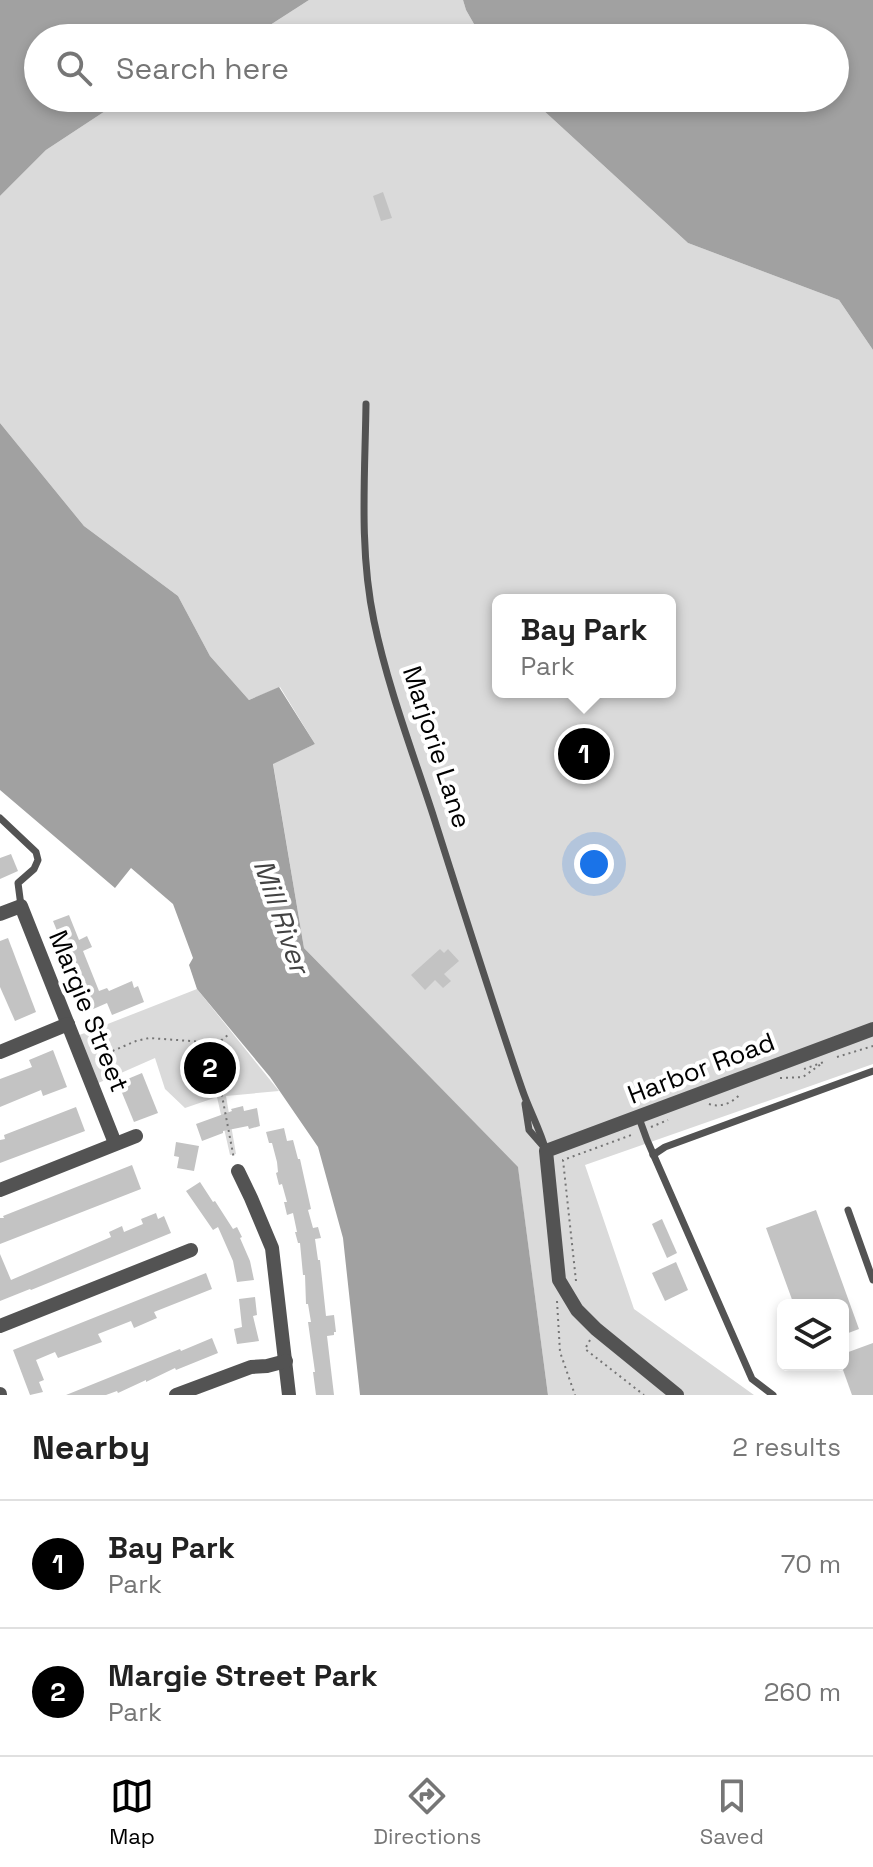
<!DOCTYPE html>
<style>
:root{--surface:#fff;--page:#f6f6f6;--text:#222;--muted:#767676;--line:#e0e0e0;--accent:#000}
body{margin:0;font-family:"Space Grotesk",sans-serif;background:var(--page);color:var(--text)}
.controls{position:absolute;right:24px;bottom:24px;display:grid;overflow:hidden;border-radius:12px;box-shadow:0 4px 12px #0003}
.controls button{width:72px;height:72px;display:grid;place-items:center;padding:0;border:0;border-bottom:2px solid var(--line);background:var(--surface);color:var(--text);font:40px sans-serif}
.you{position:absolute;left:594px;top:864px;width:28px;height:28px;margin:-20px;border:6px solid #fff;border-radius:50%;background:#1a73e8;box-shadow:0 0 0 12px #1a73e833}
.badge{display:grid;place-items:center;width:52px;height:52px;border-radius:50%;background:var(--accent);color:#fff;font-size:26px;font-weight:700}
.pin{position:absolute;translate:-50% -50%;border:4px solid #fff;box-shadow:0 2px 8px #0006}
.popup{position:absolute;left:492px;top:594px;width:184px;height:104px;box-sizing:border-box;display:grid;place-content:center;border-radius:12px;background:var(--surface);filter:drop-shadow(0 2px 6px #0005);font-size:26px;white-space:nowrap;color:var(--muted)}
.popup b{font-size:30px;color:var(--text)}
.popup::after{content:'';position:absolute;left:50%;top:100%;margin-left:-16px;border:16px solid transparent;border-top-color:var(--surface)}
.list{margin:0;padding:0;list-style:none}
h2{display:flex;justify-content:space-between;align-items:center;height:104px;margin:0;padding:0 32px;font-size:34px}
h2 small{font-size:26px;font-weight:400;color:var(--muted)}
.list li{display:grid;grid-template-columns:52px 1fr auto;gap:24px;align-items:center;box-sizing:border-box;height:128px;padding:0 32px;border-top:2px solid var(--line)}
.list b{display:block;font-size:30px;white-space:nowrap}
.list p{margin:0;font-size:26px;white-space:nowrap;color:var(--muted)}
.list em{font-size:26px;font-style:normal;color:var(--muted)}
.icon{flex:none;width:44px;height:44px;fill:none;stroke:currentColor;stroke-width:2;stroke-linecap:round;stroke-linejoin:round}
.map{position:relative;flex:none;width:873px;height:1395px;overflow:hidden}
.search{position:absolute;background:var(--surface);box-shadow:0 4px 12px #0003;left:24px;right:24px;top:24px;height:88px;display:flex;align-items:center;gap:20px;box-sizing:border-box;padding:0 28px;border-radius:44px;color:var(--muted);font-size:30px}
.sheet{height:360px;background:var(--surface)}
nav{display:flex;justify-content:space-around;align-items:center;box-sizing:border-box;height:112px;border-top:2px solid var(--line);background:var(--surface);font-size:22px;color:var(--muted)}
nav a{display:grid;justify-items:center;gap:4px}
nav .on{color:var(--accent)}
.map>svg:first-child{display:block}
.green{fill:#dadada;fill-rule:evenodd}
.water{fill:#a1a1a1}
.building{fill:#c3c3c3}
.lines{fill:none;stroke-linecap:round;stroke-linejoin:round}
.path{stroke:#757575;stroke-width:2;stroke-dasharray:2 4;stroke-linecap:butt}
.lane{stroke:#535353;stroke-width:7}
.street{stroke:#535353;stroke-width:14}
.labels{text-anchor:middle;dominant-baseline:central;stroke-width:8;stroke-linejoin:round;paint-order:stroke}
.street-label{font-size:26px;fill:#000;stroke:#fff}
.water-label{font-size:28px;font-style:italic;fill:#424242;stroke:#fff}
</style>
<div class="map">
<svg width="873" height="1395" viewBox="0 0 873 1395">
<rect width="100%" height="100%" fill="#fff"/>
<g class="green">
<path d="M309,0H463L466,10L482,38H241L267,27Z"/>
<path d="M125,98H530L688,243L839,300L873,350V1064L585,1165L634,1309L754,1395H548L518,1168L304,948L273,763L315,744L280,687L249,700L210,656L178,596L84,526L0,423V196L46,150ZM498,600H670V692H498Z"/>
<path d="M197,989L279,1091L226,1096L236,1154L230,1155L217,1097L185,1108L165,1089L155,1058L96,1084L77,1036Z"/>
</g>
<g class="water">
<path d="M0,0H309L267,27L241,38H38V98H125L46,150L0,196Z"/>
<path d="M463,0H873V350L839,300L688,243L530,98H835V38H482L466,10Z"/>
<path d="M0,423L84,526L178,596L210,656L249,700L279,687L315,744L273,764L304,948L518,1167L548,1395H360L343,1238L318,1147L270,1077L197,989L189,965L193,958L173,904L131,868L115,888L0,790Z"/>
</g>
<g class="building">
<path d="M383,192L392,218L381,221L373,196Z"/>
<path d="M11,854L18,871L0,879V858Z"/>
<path d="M69,915L79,940L87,936L92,947L83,951L99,991L107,988L109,991L132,981L134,988L138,986L144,1002L112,1015L107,1003L91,1010L83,991L82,992L53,921Z"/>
<path d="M8,938L36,1012L15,1021L0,987V941Z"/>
<path d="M440,949L444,953L448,949L459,961L444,974L451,981L443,988L435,980L425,990L411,975Z"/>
<path d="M53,1050L67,1087L43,1096L41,1090L0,1107V1079L32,1067L29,1060Z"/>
<path d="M142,1073L158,1113L134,1122L118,1083Z"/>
<path d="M243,1106L244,1111L257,1108L260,1126L249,1129L248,1126L223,1131V1133L202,1141L196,1124L232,1111L231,1109Z"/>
<path d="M76,1107L85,1131L0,1163V1140L5,1139L4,1135Z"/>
<path d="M284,1128L287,1141L293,1140L298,1159H300L311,1209L308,1210L313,1228L318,1227L321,1238L315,1239L318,1260H320L326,1316L334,1315L336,1332H334V1335L327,1336L334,1395H316L313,1372H315L308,1322H311L308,1304H306L305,1275H303L300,1243H298L295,1232H297L293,1213L287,1215L284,1202H287L282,1184L279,1185L276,1173L278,1172L277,1162L272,1143H269L266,1132Z"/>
<path d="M176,1142L199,1146L194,1171L177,1168L179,1157L174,1156Z"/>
<path d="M132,1165L141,1189L0,1244V1218H4L3,1216Z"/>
<path d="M200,1182L213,1202L215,1201L233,1229L237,1227L242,1237L240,1238L250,1261L254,1280L237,1282L233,1261L218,1227L213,1230L186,1191Z"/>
<path d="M816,1210L859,1329L843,1335V1305H794L766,1228Z"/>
<path d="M156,1213L158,1219L164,1216L171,1233L31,1290L30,1289L0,1301V1254L11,1280L111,1237L109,1232L122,1226L124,1232L143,1224L141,1219Z"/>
<path d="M662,1219L677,1253L667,1258L652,1224Z"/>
<path d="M676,1262L688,1290L665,1301L652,1273Z"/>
<path d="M206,1273L212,1289L154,1312L157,1318L134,1328L131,1321L98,1334L102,1342L58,1358L55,1352L36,1360L44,1380L39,1382L43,1392L30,1395L13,1350Z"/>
<path d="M255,1297L257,1315L253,1316L259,1341L237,1344L234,1329L242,1327L239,1299Z"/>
<path d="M212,1338L218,1353L176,1370L175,1368L146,1382V1380L118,1393L117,1391L106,1395H66L180,1349L181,1351Z"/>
<path d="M873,1343V1395H852L843,1370V1354Z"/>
</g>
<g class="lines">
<g class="path">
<path d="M204,1042L218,1043L228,1035"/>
<path d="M837,1057L873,1046"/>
<path d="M96,1058L136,1041L149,1038L204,1042L202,1082L220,1085L234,1159"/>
<path d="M804,1069L824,1062"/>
<path d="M780,1078L803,1077L821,1064"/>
<path d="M220,1085L231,1071"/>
<path d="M709,1104C720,1108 733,1103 740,1094"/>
<path d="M651,1127L668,1120"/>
<path d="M576,1281L563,1160L634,1134"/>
<path d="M557,1301L560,1352L575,1395"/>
<path d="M590,1340L585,1349L644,1395"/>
</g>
<g class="lane">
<path d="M366,404C365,476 359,550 374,621C388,688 413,753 434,818C463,909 491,999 522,1089C529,1110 540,1129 546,1151"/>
<path d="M0,818L36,852L38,860L34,869L18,883L21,906"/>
<path d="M525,1104L529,1130L543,1146"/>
<path d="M639,1118L647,1140L752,1379L773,1395"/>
<path d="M653,1155L665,1147L873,1071"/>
<path d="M848,1210L873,1280"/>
</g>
<g class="street">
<path d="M0,914L21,906L115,1143"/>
<path d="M0,1052L68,1024"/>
<path d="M238,1171L251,1198L272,1248L289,1395"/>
<path d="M0,1190L136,1136"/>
<path d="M0,1326L191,1250"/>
<path d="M0,1394V1395"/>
<path d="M176,1395L251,1367L267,1366L286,1361"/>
<path d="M677,1395L596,1329L577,1310L559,1280L546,1151L873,1029"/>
</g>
</g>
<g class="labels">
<g class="street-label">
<text transform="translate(437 747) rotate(72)">Marjorie Lane</text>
<text transform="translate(89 1011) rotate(68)">Margie Street</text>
<text transform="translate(701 1068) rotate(-21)">Harbor Road</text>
</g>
<g class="water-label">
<text transform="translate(282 916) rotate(71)">Mill River</text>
</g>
</g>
</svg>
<div class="controls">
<button><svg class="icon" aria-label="layers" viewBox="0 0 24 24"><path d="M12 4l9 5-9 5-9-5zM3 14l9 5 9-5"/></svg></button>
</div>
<div class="you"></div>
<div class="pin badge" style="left:584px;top:754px">1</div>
<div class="popup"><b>Bay Park</b>Park</div>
<div class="pin badge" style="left:210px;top:1068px">2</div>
<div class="search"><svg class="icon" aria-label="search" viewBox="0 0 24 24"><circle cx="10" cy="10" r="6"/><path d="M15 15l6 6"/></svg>Search here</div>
</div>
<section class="sheet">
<h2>Nearby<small>2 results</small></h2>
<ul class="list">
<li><span class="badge">1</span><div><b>Bay Park</b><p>Park</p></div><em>70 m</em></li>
<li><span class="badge">2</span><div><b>Margie Street Park</b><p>Park</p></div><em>260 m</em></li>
</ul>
</section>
<nav>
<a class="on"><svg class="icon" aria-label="map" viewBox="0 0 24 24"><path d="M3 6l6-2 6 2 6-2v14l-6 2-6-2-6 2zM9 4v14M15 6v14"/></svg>Map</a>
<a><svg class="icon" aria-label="directions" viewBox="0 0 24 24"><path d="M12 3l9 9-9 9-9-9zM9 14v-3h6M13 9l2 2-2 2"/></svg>Directions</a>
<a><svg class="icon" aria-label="saved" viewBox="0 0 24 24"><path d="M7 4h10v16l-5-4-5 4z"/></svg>Saved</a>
</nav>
